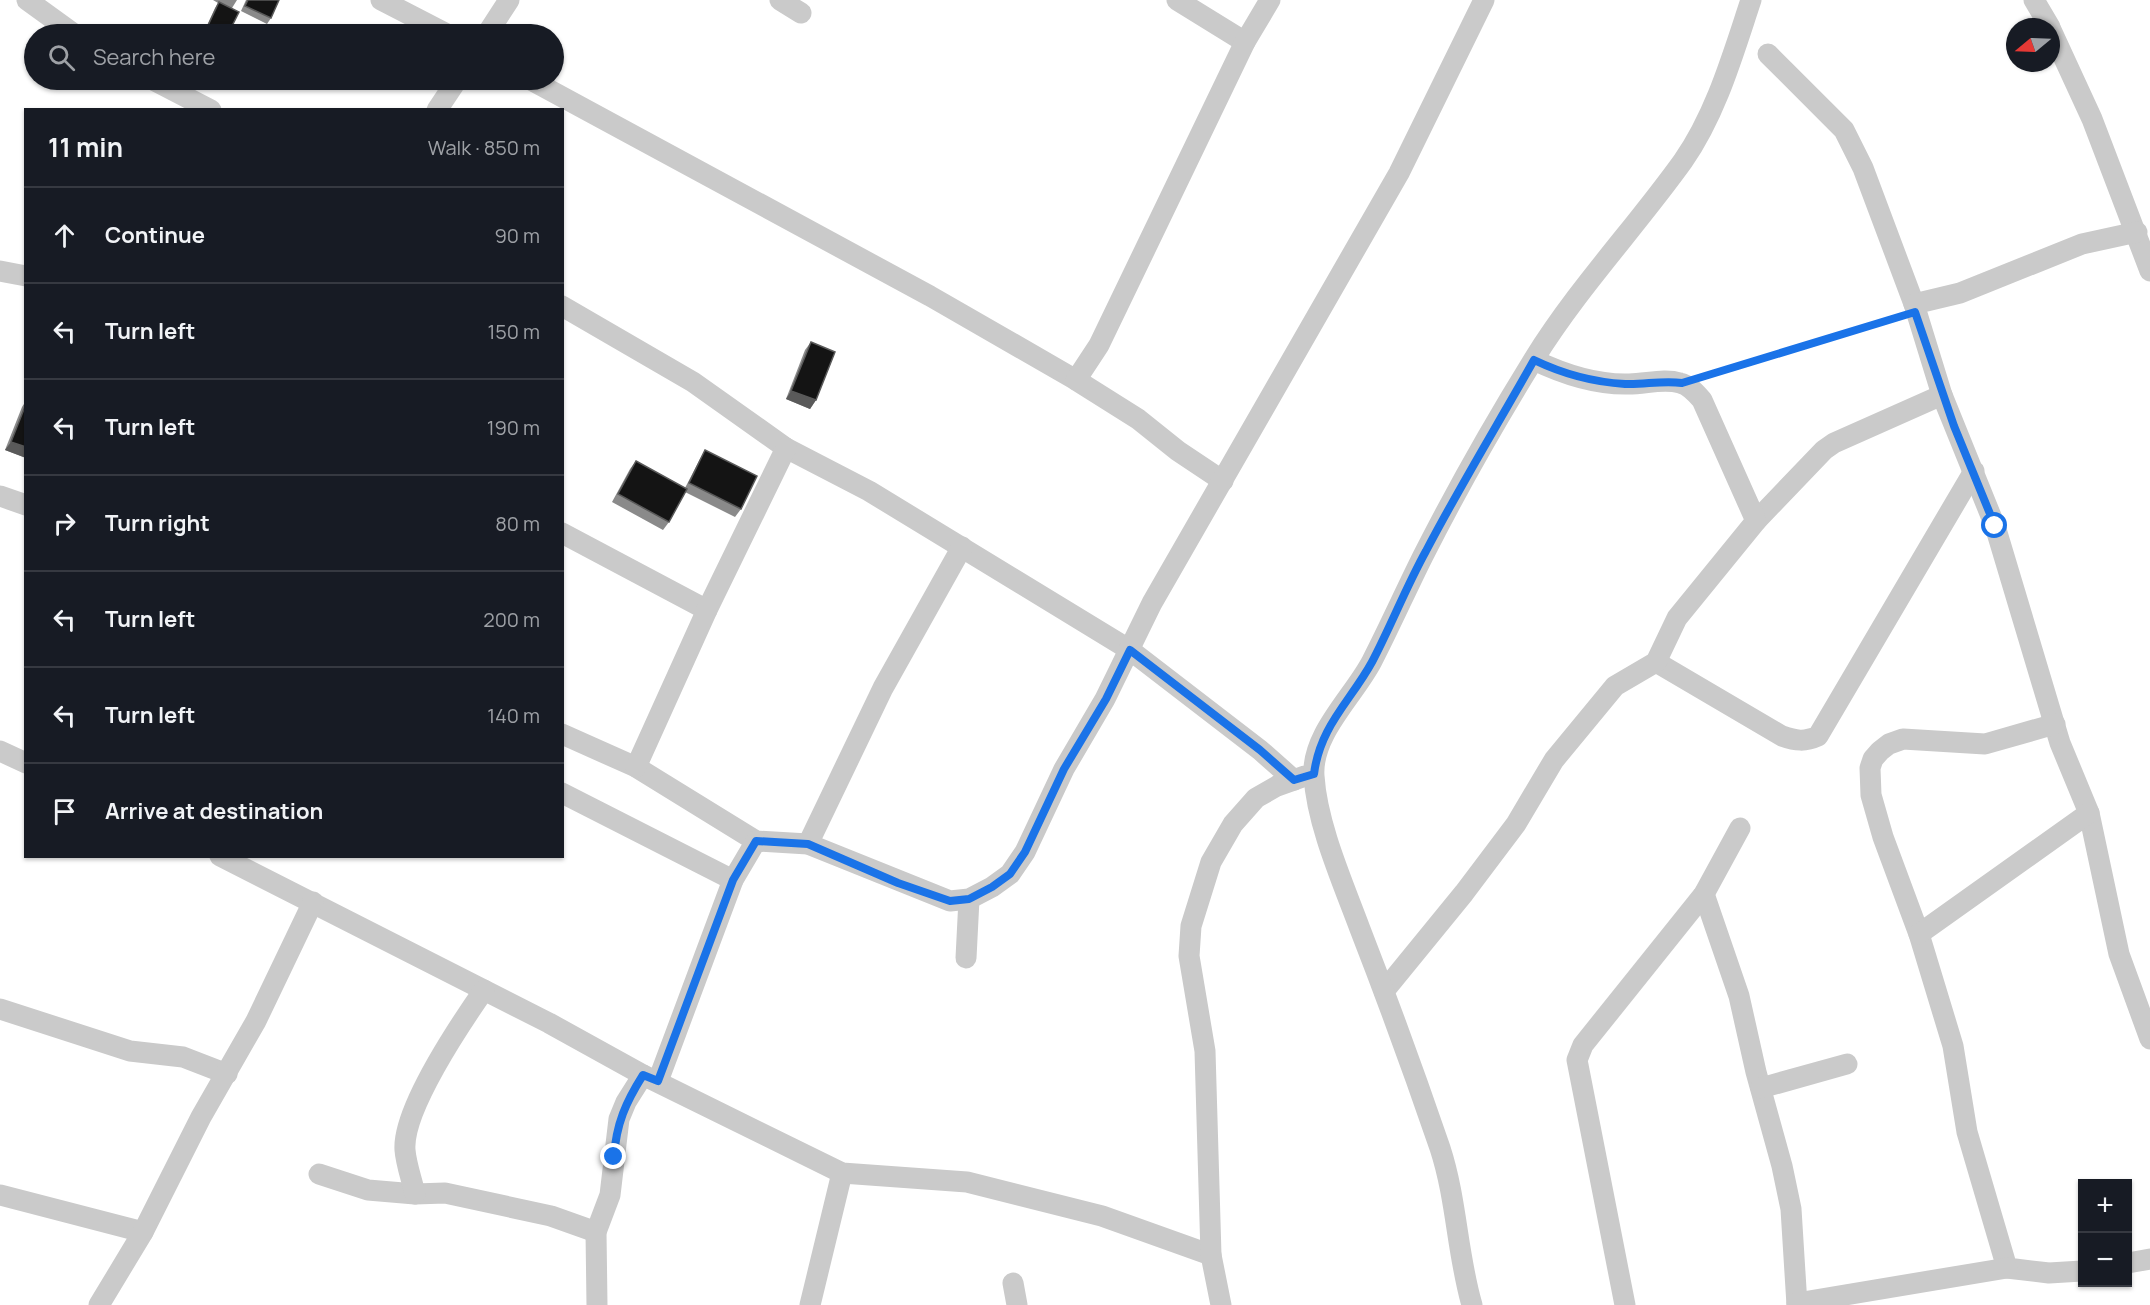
<!DOCTYPE html>
<meta charset="utf-8">
<style>
:root{--surface:#171b24;--page:#20242c;--text:#f1f3f6;--muted:#9ea1a6;--line:#363941}
body{margin:0;font-family:Manrope,sans-serif;background:var(--page);color:var(--text)}
.controls{position:absolute;right:18px;bottom:18px;display:grid;overflow:hidden;border-radius:0px;box-shadow:0 2px 4px #0004}
.controls button{width:54px;height:54px;display:grid;place-items:center;padding:0;border:0;border-bottom:2px solid var(--line);background:var(--surface);color:var(--text);font:30px sans-serif}
.compass{position:absolute;left:2006px;top:18px;width:54px;height:54px;border-radius:50%;background:var(--surface);box-shadow:0 2px 4px #0004;rotate:251deg}
.stop{position:absolute;width:18px;height:18px;margin:-14px;border:4px solid #1a73e8;border-radius:50%;background:#fff}
.stop.end{background:#1a73e8;border-color:#fff;box-shadow:0 2px 6px #0008}
.list{margin:0;padding:0;list-style:none}
h2{display:flex;justify-content:space-between;align-items:center;height:78px;margin:0;padding:0 24px;font-size:26px}
h2 small{font-size:20px;font-weight:400;color:var(--muted)}
.list li{display:grid;grid-template-columns:39px 1fr auto;gap:18px;align-items:center;box-sizing:border-box;height:96px;padding:0 24px;border-top:2px solid var(--line)}
.list b{display:block;font-size:22px;white-space:nowrap}
.list em{font-size:20px;font-style:normal;color:var(--muted)}
.icon{flex:none;width:33px;height:33px;fill:none;stroke:currentColor;stroke-width:2;stroke-linecap:round;stroke-linejoin:round}
.map{position:relative;flex:none;width:2150px;height:1305px;overflow:hidden}
.search{position:absolute;background:var(--surface);box-shadow:0 2px 4px #0004;left:24px;top:24px;width:540px;height:66px;display:flex;align-items:center;gap:15px;box-sizing:border-box;padding:0 21px;border-radius:33px;color:var(--muted);font-size:22px}
.panel{position:absolute;background:var(--surface);box-shadow:0 2px 4px #0004;left:24px;top:108px;width:540px;height:750px;border-radius:0px}
.map>svg:first-child{display:block}
.lines{fill:none;stroke-linecap:round;stroke-linejoin:round}
.path{stroke:#cacaca;stroke-width:3;stroke-dasharray:3 3;stroke-linecap:butt}
.minor{stroke:#cacaca;stroke-width:21}
.wall{fill:#8a8a8a}
.shaded-wall{fill:#5a5a5a}
.building{fill:#141414;stroke:#5a5a5a;stroke-width:1.5}
.route{stroke:#1a73e8;stroke-width:8}
</style>
<div class="map">
<svg width="2150" height="1305" viewBox="0 0 2150 1305">
<rect width="100%" height="100%" fill="#fff"/>
<g class="lines">
<path class="path" d="M1704,376L1899,317"/>
<g class="minor">
<path d="M27,0L74,34"/>
<path d="M381,0L447,34"/>
<path d="M780,0L801,13"/>
<path d="M1177,0L1245,42"/>
<path d="M2034,0L2050,27"/>
<path d="M2051,30L2092,119L2150,271"/>
<path d="M487,34L509,0"/>
<path d="M1768,54L1844,130L1863,168L1914,304"/>
<path d="M153,80L211,110"/>
<path d="M531,80L930,296L1076,380"/>
<path d="M437,110L457,80"/>
<path d="M2137,232L2082,244L1960,293L1914,304L1942,395L1995,526L2060,743L2089,813L2119,954L2150,1039"/>
<path d="M0,271L26,276"/>
<path d="M562,306L693,382L786,448L869,491L1130,650L1260,750L1294,780"/>
<path d="M1223,481L1178,451L1138,419L1076,380L1099,345L1245,42L1270,0"/>
<path d="M0,496L26,505"/>
<path d="M1756,521L1824,450L1834,443L1942,395"/>
<path d="M562,533L707,610"/>
<path d="M1656,662L1782,736C1796,741 1805,742 1818,736L1974,471"/>
<path d="M2055,724L1985,744L1903,739L1889,744L1880,751L1873,759L1870,768L1871,795L1883,837L1919,934L1953,1046L1967,1132L2007,1268L2049,1273L2082,1271"/>
<path d="M562,734L636,767L756,841L808,844L950,901L969,899L992,887L1010,874L1025,852L1064,769L1105,699L1152,603L1399,173L1484,0"/>
<path d="M0,751L26,763"/>
<path d="M636,767L707,610L786,448"/>
<path d="M562,793L733,880"/>
<path d="M808,844L883,688L962,547"/>
<path d="M220,856L549,1023L643,1075L842,1173L967,1182L1102,1216L1211,1255"/>
<path d="M1704,894L1739,996L1756,1072L1782,1166L1791,1209L1797,1305"/>
<path d="M1919,934L2089,813"/>
<path d="M966,958L969,899"/>
<path d="M1384,991L1464,893L1516,824L1554,760L1615,686L1656,662L1677,618L1756,521L1702,400C1696,393 1689,385 1680,383C1664,378 1646,384 1629,384C1595,385 1563,374 1534,360"/>
<path d="M0,1009L130,1051L183,1057L227,1074"/>
<path d="M658,1081L733,880L756,841"/>
<path d="M1761,1088L1847,1064"/>
<path d="M319,1174L368,1190L415,1194L445,1193L551,1216L596,1232"/>
<path d="M415,1194C412,1180 406,1164 405,1150C402,1110 461,1023 484,990"/>
<path d="M0,1195L143,1232"/>
<path d="M2128,1263L2150,1259"/>
<path d="M1013,1283L1017,1305"/>
<path d="M1797,1303L2007,1268"/>
<path d="M99,1305L143,1232L201,1117L256,1021L313,902"/>
<path d="M597,1305L596,1232L610,1195L619,1119L626,1102L643,1075"/>
<path d="M810,1305L842,1173"/>
<path d="M1221,1305L1211,1255L1205,1051L1189,956L1191,926L1211,862L1233,824L1256,798L1277,786L1305,776"/>
<path d="M1472,1305C1457,1254 1457,1200 1440,1148C1415,1075 1388,1001 1360,929C1343,883 1317,825 1314,776C1311,734 1354,696 1372,661C1390,626 1406,590 1423,556C1457,489 1495,422 1534,359C1578,288 1635,228 1683,161C1716,114 1733,54 1751,0"/>
<path d="M1625,1305L1577,1060L1583,1045L1704,894L1740,828"/>
</g>
</g>
<g class="wall">
<path d="M213,0H237L232,8L228,34H203L215,8L218,3Z"/>
<path d="M246,0H279L271,18L267,24L241,11Z"/>
<path d="M811,342L816,400L810,409L786,399L805,350Z"/>
<path d="M26,401V458L5,450L22,407Z"/>
<path d="M705,450L741,509L735,517L685,492L669,522L663,530L612,502L630,469L636,461L685,488L700,459Z"/>
</g>
<g class="shaded-wall">
<path d="M791,391L816,400L810,409L786,399Z"/>
<path d="M11,442L26,447V458L5,450Z"/>
</g>
<g class="building">
<path d="M248,0H279L271,18L245,6Z"/>
<path d="M219,2L239,12L228,34H204Z"/>
<path d="M357,29L371,34H355Z"/>
<path d="M811,342L835,352L816,400L791,391Z"/>
<path d="M26,404V447L11,442Z"/>
<path d="M705,450L757,476L741,509L689,483Z"/>
<path d="M636,461L687,489L669,522L618,494Z"/>
</g>
<g class="lines">
<path class="route" d="M614,1157C616,1124 626,1102 643,1075L658,1081L733,880L756,841L808,844L898,883L950,901L969,899L992,887L1010,874L1025,852L1064,769L1106,699L1130,650L1260,750L1294,780L1314,774C1320,726 1350,702 1372,662C1391,626 1406,587 1426,551C1460,486 1498,424 1534,360C1563,374 1592,382 1625,384C1644,385 1662,380 1682,383L1915,312L1954,426L1995,526"/>
</g>
</svg>
<div class="controls">
<button>+</button>
<button>−</button>
</div>
<svg class="compass" viewBox="-18 -18 36 36"><path d="M0-13l5 13h-10z" fill="#e53935"/><path d="M0 13l5-13h-10z" fill="#9ea1a6"/></svg>
<div class="stop" style="left:1995px;top:526px"></div>
<div class="stop end" style="left:614px;top:1157px"></div>
<div class="search"><svg class="icon" aria-label="search" viewBox="0 0 24 24"><circle cx="10" cy="10" r="6"/><path d="M15 15l6 6"/></svg>Search here</div>
<section class="panel">
<h2>11 min<small>Walk · 850 m</small></h2>
<ul class="list">
<li><svg class="icon" aria-label="ahead" viewBox="0 0 24 24"><path d="M12 20V5M6 11l6-6 6 6"/></svg><div><b>Continue</b></div><em>90 m</em></li>
<li><svg class="icon" aria-label="left" viewBox="0 0 24 24"><path d="M17 20v-9H6M10 6l-5 5 5 5"/></svg><div><b>Turn left</b></div><em>150 m</em></li>
<li><svg class="icon" aria-label="left" viewBox="0 0 24 24"><path d="M17 20v-9H6M10 6l-5 5 5 5"/></svg><div><b>Turn left</b></div><em>190 m</em></li>
<li><svg class="icon" aria-label="right" viewBox="0 0 24 24"><path d="M7 20v-9h11M14 6l5 5-5 5"/></svg><div><b>Turn right</b></div><em>80 m</em></li>
<li><svg class="icon" aria-label="left" viewBox="0 0 24 24"><path d="M17 20v-9H6M10 6l-5 5 5 5"/></svg><div><b>Turn left</b></div><em>200 m</em></li>
<li><svg class="icon" aria-label="left" viewBox="0 0 24 24"><path d="M17 20v-9H6M10 6l-5 5 5 5"/></svg><div><b>Turn left</b></div><em>140 m</em></li>
<li><svg class="icon" aria-label="arrive" viewBox="0 0 24 24"><path d="M6 21V4h12l-3 4 3 4H6"/></svg><div><b>Arrive at destination</b></div></li>
</ul>
</section>
</div>
